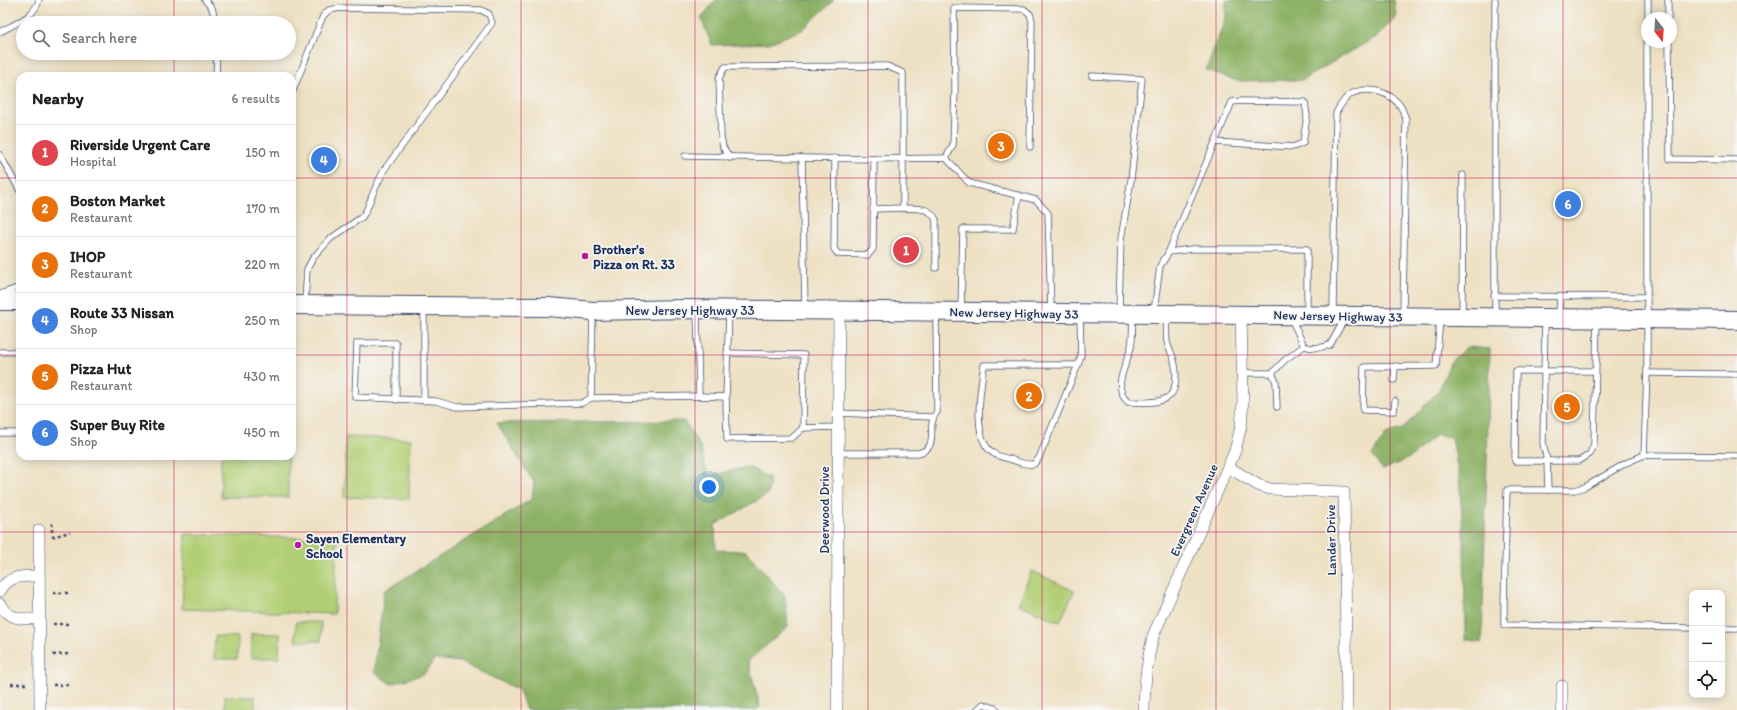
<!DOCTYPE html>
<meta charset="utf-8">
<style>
:root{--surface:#fff;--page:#f2f2f2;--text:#202124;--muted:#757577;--line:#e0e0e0;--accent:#0b8043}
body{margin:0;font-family:Itim,sans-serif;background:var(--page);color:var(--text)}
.controls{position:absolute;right:12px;bottom:12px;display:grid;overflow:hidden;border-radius:8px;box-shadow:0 2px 10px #0003}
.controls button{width:36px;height:36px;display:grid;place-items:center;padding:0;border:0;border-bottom:1px solid var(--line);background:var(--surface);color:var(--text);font:20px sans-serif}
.compass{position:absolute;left:1641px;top:12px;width:36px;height:36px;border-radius:50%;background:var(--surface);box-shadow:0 2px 10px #0003;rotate:163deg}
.you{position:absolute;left:709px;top:487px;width:14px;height:14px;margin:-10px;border:3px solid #fff;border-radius:50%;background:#1a73e8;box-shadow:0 0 0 6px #1a73e833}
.badge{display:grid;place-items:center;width:26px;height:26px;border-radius:50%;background:var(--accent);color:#fff;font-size:13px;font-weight:700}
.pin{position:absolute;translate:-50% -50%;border:2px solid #fff;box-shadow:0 1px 4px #0006}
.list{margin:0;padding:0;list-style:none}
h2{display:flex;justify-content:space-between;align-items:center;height:52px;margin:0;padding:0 16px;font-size:17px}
h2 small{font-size:13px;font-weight:400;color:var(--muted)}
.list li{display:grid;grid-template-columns:26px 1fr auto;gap:12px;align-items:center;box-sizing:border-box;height:56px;padding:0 16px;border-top:1px solid var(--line)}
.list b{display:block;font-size:15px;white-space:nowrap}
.list p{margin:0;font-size:13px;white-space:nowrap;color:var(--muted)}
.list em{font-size:13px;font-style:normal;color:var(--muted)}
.icon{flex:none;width:22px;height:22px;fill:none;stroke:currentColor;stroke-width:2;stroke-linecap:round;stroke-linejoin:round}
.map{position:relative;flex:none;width:1737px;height:710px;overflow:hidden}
.search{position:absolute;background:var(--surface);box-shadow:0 2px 10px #0003;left:16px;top:16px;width:280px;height:44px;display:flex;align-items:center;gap:10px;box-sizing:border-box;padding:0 14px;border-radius:22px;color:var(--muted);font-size:15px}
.panel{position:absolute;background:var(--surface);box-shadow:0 2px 10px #0003;left:16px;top:72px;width:280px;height:388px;border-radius:12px}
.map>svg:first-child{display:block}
.green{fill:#b2cf75;stroke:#667f6a}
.forest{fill:#8db266;stroke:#547062}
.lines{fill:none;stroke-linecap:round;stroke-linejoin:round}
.lane-casing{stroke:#3b4a6d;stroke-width:7}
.street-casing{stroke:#3b4a6d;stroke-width:12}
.primary-casing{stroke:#3b4a6d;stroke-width:20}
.path{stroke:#3b4a6d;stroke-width:2.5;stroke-dasharray:3 3;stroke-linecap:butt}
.lane{stroke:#fff;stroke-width:5.5}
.street{stroke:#fff;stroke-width:11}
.primary{stroke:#fff;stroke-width:18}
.grid{fill:none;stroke:#c2185b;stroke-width:1;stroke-opacity:0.55}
.poi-dot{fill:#b5179e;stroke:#f6f6f2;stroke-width:1.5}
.labels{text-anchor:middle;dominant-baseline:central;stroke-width:3.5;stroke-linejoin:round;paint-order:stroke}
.poi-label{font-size:13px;font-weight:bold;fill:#1b2f5e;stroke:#f6f6f2;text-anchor:start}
.street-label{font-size:13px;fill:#1b2f5e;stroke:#f6f6f2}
</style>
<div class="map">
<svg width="1737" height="710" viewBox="0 0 1737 710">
<rect width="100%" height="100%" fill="#f6f6f2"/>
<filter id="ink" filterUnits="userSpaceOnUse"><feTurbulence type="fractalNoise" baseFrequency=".025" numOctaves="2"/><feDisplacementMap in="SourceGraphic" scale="8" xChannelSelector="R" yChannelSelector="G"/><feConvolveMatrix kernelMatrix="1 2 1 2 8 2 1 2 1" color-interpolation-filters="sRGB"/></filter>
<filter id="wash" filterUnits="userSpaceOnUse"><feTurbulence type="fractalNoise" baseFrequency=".012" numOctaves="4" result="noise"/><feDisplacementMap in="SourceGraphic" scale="16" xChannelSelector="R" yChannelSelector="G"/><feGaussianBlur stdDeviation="0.9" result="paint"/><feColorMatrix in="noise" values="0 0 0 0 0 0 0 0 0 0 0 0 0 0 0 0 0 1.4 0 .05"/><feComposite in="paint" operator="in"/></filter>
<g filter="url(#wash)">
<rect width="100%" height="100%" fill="#eee0c2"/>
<g class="green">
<path d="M346,437L411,439L409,499L344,497Z"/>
<rect x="221" y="456" width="67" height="41"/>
<path d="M185,534L337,539L334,614L182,609Z"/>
<path d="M1032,571L1074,591L1060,622L1018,604Z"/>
<path d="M296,622H321V641H295Z"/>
<path d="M251,634H280L279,658H251Z"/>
<path d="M215,636L238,637L237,659H214Z"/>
<path d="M225,696L255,697V710H225Z"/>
</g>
<g class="forest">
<path d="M716,0H834L802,30L769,43L712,45L701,18Z"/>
<path d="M1226,0H1394L1396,16L1378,36L1302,80L1238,81L1206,70L1226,17Z"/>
<path d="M1467,347L1490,349L1482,643L1465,639L1464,546L1459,476L1452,438L1437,434L1411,457L1383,470L1372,455L1387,433L1403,429L1439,390L1451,361Z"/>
<path d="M684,421L700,446L708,476L748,467L770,478L768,494L715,525L716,550L746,551L785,596L788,627L748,661L760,707L756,710H526L519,690L460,662L435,659L424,674L391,684L374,672L384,591L532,499L534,483L497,423Z"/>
</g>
</g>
<g filter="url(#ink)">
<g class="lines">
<defs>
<g id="lane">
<path d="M205,0L212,8L216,23"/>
<path d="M1668,0V18"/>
<path d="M1648,18V0"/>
<path d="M0,32C14,24 35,17 39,0"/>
<path d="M1669,42L1670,159L1737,160"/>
<path d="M216,76L217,53"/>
<path d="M1092,76L1142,79L1131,180L1121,239L1119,311"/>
<path d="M292,93L323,16L329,10L341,8L481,10L489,14L492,23L384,170L374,191L366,211L362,217L330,239L313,258L307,269L305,302"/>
<path d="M0,155L20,191"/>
<path d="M685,156L802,158"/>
<path d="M730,158L723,147L721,137L719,78L725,67L887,66L903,73V208C916,209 930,206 936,220V268"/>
<path d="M835,158L834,249L838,254L868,255L873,249L874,159"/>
<path d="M946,158L953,145L955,90L954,8L1024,9L1030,14L1032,21L1030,147"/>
<path d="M873,209L903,208"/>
<path d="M1168,253L1232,102L1241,101L1305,102L1307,116L1303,143L1293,147L1215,142"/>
<path d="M0,294L20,287"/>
<path d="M1494,296L1646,297"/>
<path d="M805,308L802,158L874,159L946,158L969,183L1036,200L1048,213L1051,310"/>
<path d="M961,310L963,229H1013L1019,195"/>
<path d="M697,311L699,396"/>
<path d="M1154,312L1160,266L1169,252L1192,249H1307V313"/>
<path d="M1333,313L1336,113C1340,106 1344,98 1351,94C1368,85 1391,92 1401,107C1403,111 1404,115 1406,119L1403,314"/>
<path d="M1462,315L1463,175"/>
<path d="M1133,316C1132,326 1133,337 1131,347C1127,365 1111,387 1128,402C1139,402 1155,404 1165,399C1179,393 1177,369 1173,357C1171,352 1168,347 1167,342C1166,334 1167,325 1166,317"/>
<path d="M1495,316V0"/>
<path d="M1559,316L1560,297"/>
<path d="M1291,318L1304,346C1313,349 1321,348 1330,345L1344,320"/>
<path d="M1545,320L1543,443L1547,461L1548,490"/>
<path d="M0,352H20"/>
<path d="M727,353L804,355L803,428L838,427"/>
<path d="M1078,365H984C981,386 971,439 993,453C997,456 1005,458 1010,459C1018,462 1025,465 1034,464L1039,458L1078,365L1081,355L1080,315"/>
<path d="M1595,371H1516L1515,461H1579L1590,454L1594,444L1597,321"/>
<path d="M1243,373H1272L1276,382L1277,407"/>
<path d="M1272,373L1286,359L1304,346"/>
<path d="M1647,373L1737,374"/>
<path d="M1394,380L1395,366"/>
<path d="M726,397L727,439L792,438L803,428"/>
<path d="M591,398L593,313"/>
<path d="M396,400V343H357L355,397L436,401L457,407L582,403L591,398L699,396L726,397L729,311"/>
<path d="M424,401V309"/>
<path d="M1395,401L1394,411L1363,410L1364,367L1436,366L1440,319"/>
<path d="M838,413L932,417"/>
<path d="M0,433H20"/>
<path d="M838,453H918C942,447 924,427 937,412L936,314"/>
<path d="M1644,455L1647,373V42"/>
<path d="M1692,628L1504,625V603L1507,490H1575L1585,487L1626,463L1644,455L1737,456"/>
<path d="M1722,628H1737"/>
<path d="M977,710L983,704L995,708L997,710"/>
</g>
<g id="street">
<path d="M1228,467L1258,485L1270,489L1344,492L1347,710"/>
<path d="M39,530L40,710"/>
<path d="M0,591C9,575 23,576 39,576"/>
<path d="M0,604C7,620 24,619 39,619"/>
<path d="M1562,686V710"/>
<path d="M837,710L839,311"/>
<path d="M1144,710C1144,684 1147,661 1153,636L1235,451L1241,426L1243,402L1241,315"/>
</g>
<g id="primary">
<path d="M0,301H20"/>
<path d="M292,305L548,307L593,311L684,309L1737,320"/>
</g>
</defs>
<use href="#lane" class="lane-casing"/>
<use href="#street" class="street-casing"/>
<use href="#primary" class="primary-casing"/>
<g class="path">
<path d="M52,532V522"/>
<path d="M52,537L70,532"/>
<path d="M53,593H69"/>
<path d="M53,624H70"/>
<path d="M53,655L68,654"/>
<path d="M11,684H28"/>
<path d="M53,685H68"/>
</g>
<use href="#lane" class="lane"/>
<use href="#street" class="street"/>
<use href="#primary" class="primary"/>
</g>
</g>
<path class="grid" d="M174,0V23M347,0V710M521,0V710M695,0V710M868,0V710M1042,0V710M1216,0V710M1390,0V710M1563,0V710M174,53V76M0,178H20M292,178H1737M0,355H20M292,355H1737M174,456V710M0,532H1737"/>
<g class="poi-dot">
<circle cx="585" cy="256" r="4"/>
<circle cx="298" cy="545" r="4"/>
</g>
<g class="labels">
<g class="poi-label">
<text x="593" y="249">Brother's<tspan x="593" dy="15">Pizza on Rt. 33</tspan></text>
<text x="306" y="538">Sayen Elementary<tspan x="306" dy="15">School</tspan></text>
</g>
<g class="street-label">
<text x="690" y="310">New Jersey Highway 33</text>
<text transform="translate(1014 313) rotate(1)">New Jersey Highway 33</text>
<text transform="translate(1338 316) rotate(1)">New Jersey Highway 33</text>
<text transform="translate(824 510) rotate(-90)">Deerwood Drive</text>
<text transform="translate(1194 510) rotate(-66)">Evergreen Avenue</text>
<text transform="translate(1331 540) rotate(-91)">Lander Drive</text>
</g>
</g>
</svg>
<div class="controls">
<button>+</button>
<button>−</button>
<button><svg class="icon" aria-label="locate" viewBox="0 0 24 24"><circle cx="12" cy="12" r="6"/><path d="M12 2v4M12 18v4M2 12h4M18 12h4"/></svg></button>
</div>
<svg class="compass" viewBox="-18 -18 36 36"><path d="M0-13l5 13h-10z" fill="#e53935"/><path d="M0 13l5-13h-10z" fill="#757577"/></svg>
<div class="you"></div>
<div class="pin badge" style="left:906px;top:250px;background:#e0444e">1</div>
<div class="pin badge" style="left:1029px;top:396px;background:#e8710a">2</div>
<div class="pin badge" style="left:1001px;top:146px;background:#e8710a">3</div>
<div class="pin badge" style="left:324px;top:160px;background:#3f7fe0">4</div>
<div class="pin badge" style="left:1567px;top:407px;background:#e8710a">5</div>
<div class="pin badge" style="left:1568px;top:204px;background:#3f7fe0">6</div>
<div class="search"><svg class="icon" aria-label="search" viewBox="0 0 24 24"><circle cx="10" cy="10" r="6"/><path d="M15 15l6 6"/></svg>Search here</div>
<section class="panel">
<h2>Nearby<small>6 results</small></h2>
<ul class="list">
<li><span class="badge" style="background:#e0444e">1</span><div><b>Riverside Urgent Care</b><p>Hospital</p></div><em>150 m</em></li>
<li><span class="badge" style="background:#e8710a">2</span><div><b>Boston Market</b><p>Restaurant</p></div><em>170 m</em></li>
<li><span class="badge" style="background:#e8710a">3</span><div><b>IHOP</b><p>Restaurant</p></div><em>220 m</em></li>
<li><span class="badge" style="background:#3f7fe0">4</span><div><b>Route 33 Nissan</b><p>Shop</p></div><em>250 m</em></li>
<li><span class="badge" style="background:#e8710a">5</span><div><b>Pizza Hut</b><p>Restaurant</p></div><em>430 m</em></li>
<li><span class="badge" style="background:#3f7fe0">6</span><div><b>Super Buy Rite</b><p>Shop</p></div><em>450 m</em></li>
</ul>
</section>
</div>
